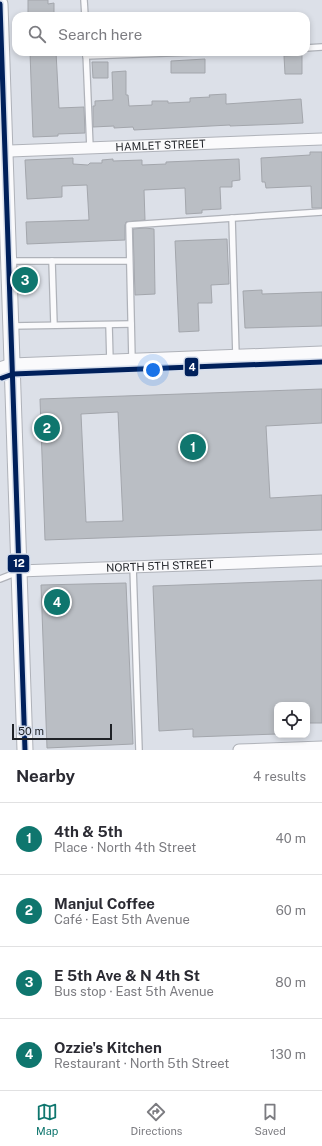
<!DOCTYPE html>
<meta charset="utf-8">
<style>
:root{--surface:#fff;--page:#f7f7f7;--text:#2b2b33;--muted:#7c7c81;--line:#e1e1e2;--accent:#0f766e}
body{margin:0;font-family:"Public Sans",sans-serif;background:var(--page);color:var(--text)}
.controls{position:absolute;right:12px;bottom:12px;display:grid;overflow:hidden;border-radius:8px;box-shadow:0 2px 6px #0003}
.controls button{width:36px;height:36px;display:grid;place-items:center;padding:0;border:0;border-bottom:1px solid var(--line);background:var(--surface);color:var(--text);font:20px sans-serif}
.scale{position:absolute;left:12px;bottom:10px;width:100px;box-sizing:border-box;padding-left:4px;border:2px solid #1f2227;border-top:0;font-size:11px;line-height:14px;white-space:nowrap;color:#1f2227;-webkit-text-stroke:3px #d7dfed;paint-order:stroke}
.you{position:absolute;left:153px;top:370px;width:14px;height:14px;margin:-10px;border:3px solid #fff;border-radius:50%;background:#1a73e8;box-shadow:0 0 0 6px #1a73e833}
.badge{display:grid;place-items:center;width:26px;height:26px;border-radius:50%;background:var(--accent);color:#fff;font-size:13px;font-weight:700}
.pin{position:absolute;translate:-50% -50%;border:2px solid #fff;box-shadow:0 1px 4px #0006}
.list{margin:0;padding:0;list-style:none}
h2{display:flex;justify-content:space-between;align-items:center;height:52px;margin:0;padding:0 16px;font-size:17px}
h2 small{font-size:13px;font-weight:400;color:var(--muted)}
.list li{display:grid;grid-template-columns:26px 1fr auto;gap:12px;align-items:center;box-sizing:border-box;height:72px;padding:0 16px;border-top:1px solid var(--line)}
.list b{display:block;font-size:15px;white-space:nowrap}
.list p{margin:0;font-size:13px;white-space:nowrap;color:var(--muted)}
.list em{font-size:13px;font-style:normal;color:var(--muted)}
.icon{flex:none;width:22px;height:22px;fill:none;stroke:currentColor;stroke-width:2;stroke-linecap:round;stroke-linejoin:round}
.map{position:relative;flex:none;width:322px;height:750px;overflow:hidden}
.search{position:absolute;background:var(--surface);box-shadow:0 2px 6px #0003;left:12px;right:12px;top:12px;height:44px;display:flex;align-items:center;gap:10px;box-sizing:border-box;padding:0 14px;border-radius:12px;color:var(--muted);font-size:15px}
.sheet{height:340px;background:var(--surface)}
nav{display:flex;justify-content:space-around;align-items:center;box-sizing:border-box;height:56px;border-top:1px solid var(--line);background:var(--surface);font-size:11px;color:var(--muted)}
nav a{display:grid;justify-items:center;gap:2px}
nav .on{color:var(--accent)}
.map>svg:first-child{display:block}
.building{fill:#babec4;stroke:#a3a6ac;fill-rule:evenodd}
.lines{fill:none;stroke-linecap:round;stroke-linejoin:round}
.service-casing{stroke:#afb2b9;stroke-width:8}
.minor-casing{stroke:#afb2b9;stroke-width:13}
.secondary-casing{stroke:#afb2b9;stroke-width:17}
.primary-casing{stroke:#afb2b9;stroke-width:19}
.service{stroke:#fafafc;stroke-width:5.5}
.minor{stroke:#fafafc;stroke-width:11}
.secondary{stroke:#fafafc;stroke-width:15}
.primary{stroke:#fafafc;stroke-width:17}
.bus-1-casing{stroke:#d7dfed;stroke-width:8}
.bus-2-casing{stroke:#d7dfed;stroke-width:8}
.bus-1{stroke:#00205b;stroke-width:5}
.bus-2{stroke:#00205b;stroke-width:5}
.labels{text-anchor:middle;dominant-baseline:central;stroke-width:3;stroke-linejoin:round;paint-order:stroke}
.street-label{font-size:11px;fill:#1f2227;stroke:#d7dfed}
.line-badge{stroke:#d7dfed;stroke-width:1.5}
.badge-label{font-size:11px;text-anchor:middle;font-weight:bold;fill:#fff}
</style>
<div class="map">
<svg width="322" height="750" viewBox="0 0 322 750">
<rect width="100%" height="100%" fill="#dce0e8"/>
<g class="building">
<path d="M28,0H48V4L54,3V16H28Z"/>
<path d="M30,52H56L59,108L84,107L85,133L58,134V136L33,137Z"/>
<path d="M302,55V74H285L284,56Z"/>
<path d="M205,59V73H171V61Z"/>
<path d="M92,62H108V78H93Z"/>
<path d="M126,71V95H128L129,106L152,105V101H168V103L190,102V98L210,97L209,95L226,94V104L301,99L303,123L283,124L230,126V125L134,130L133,127L114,128V126L93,127V106H95V101L113,100L112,72Z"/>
<path d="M310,152H322V208H312L311,186L266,188L265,182H262L261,158L310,155Z"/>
<path d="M73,158V164L88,165L90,163H102V160L113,159V161L142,160V165L166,164V162L239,159L240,180L232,181V187H220L221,209L202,210V213L186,214L185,188L144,190L145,220L126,222L125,225V240L27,244L26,222L89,220L87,185L62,186V197L27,199L25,160Z"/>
<path d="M145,228L154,229L155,294L135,295L133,229Z"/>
<path d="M227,239L229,284L211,285L212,303H198L199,331L179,332L175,241Z"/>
<path d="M262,290V294L322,292V326L245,328L243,291Z"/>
<path d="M322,389V423L266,426L270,498L322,495V530L45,540L40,399ZM118,412L123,521L86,522L81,414Z"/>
<path d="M322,580V723H307V705H277V734L193,737V729L159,731L153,586Z"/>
<path d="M126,583L133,744L47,748L41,585Z"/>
</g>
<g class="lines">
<defs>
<g id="service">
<path d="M84,0L85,16"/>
<path d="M306,48L322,47"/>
<path d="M86,52L90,148"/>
<path d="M86,56L193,52"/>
<path d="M232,218L236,356"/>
<path d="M10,261H129"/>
<path d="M52,261L54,325"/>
<path d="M109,325L110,362"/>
<path d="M11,326L131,324"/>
<path d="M132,360L129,225L322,212"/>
<path d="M133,566L139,750"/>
<path d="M0,579L18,572"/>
</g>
<g id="minor">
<path id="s1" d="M0,154L10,151L322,139"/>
<path id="s2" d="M19,571L322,560"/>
<path d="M239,750L322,747"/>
</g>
<path id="secondary" d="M0,4L25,750"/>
<path id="primary" d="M0,371L12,367L322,355"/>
</defs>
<use href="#service" class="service-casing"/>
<use href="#minor" class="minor-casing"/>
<use href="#secondary" class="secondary-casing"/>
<use href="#primary" class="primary-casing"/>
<use href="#service" class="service"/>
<use href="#minor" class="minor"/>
<use href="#secondary" class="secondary"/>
<use href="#primary" class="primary"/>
<defs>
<path id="bus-1" d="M0,4L25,750"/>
<path id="bus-2" d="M2,378L13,374L322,362"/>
</defs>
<use href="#bus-1" class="bus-1-casing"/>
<use href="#bus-2" class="bus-2-casing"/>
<use href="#bus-1" class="bus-1"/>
<use href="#bus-2" class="bus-2"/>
</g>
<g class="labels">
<g class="street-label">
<text stroke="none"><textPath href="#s1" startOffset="161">HAMLET STREET</textPath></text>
<text stroke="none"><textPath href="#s2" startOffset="141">NORTH 5TH STREET</textPath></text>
</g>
</g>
<g class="line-badge">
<rect x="184" y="357" width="15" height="20" rx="4" fill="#00205b"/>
<rect x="7" y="554" width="23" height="19" rx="4" fill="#00205b"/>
</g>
<g class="badge-label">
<text x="192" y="371">4</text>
<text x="19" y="567">12</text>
</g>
</svg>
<div class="controls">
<button><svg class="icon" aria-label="locate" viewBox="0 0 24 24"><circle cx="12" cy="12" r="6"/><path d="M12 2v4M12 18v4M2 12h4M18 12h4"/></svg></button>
</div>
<div class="scale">50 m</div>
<div class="you"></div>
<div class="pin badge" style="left:193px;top:447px">1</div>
<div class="pin badge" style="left:47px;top:428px">2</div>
<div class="pin badge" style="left:25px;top:280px">3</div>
<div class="pin badge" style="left:57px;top:602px">4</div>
<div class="search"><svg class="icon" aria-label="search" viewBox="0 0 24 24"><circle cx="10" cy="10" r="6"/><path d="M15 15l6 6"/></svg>Search here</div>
</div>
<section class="sheet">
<h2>Nearby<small>4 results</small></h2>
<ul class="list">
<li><span class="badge">1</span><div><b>4th &amp; 5th</b><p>Place · North 4th Street</p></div><em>40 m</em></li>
<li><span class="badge">2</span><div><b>Manjul Coffee</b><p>Café · East 5th Avenue</p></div><em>60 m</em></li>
<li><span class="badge">3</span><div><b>E 5th Ave &amp; N 4th St</b><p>Bus stop · East 5th Avenue</p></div><em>80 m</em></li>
<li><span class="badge">4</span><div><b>Ozzie's Kitchen</b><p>Restaurant · North 5th Street</p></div><em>130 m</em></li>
</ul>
</section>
<nav>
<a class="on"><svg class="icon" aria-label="map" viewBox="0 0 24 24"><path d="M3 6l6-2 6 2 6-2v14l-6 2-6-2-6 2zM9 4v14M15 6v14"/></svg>Map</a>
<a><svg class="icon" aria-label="directions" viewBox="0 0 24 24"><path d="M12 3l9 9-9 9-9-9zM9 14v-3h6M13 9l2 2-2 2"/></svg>Directions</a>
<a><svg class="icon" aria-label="saved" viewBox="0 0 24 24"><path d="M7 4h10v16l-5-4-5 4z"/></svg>Saved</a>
</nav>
